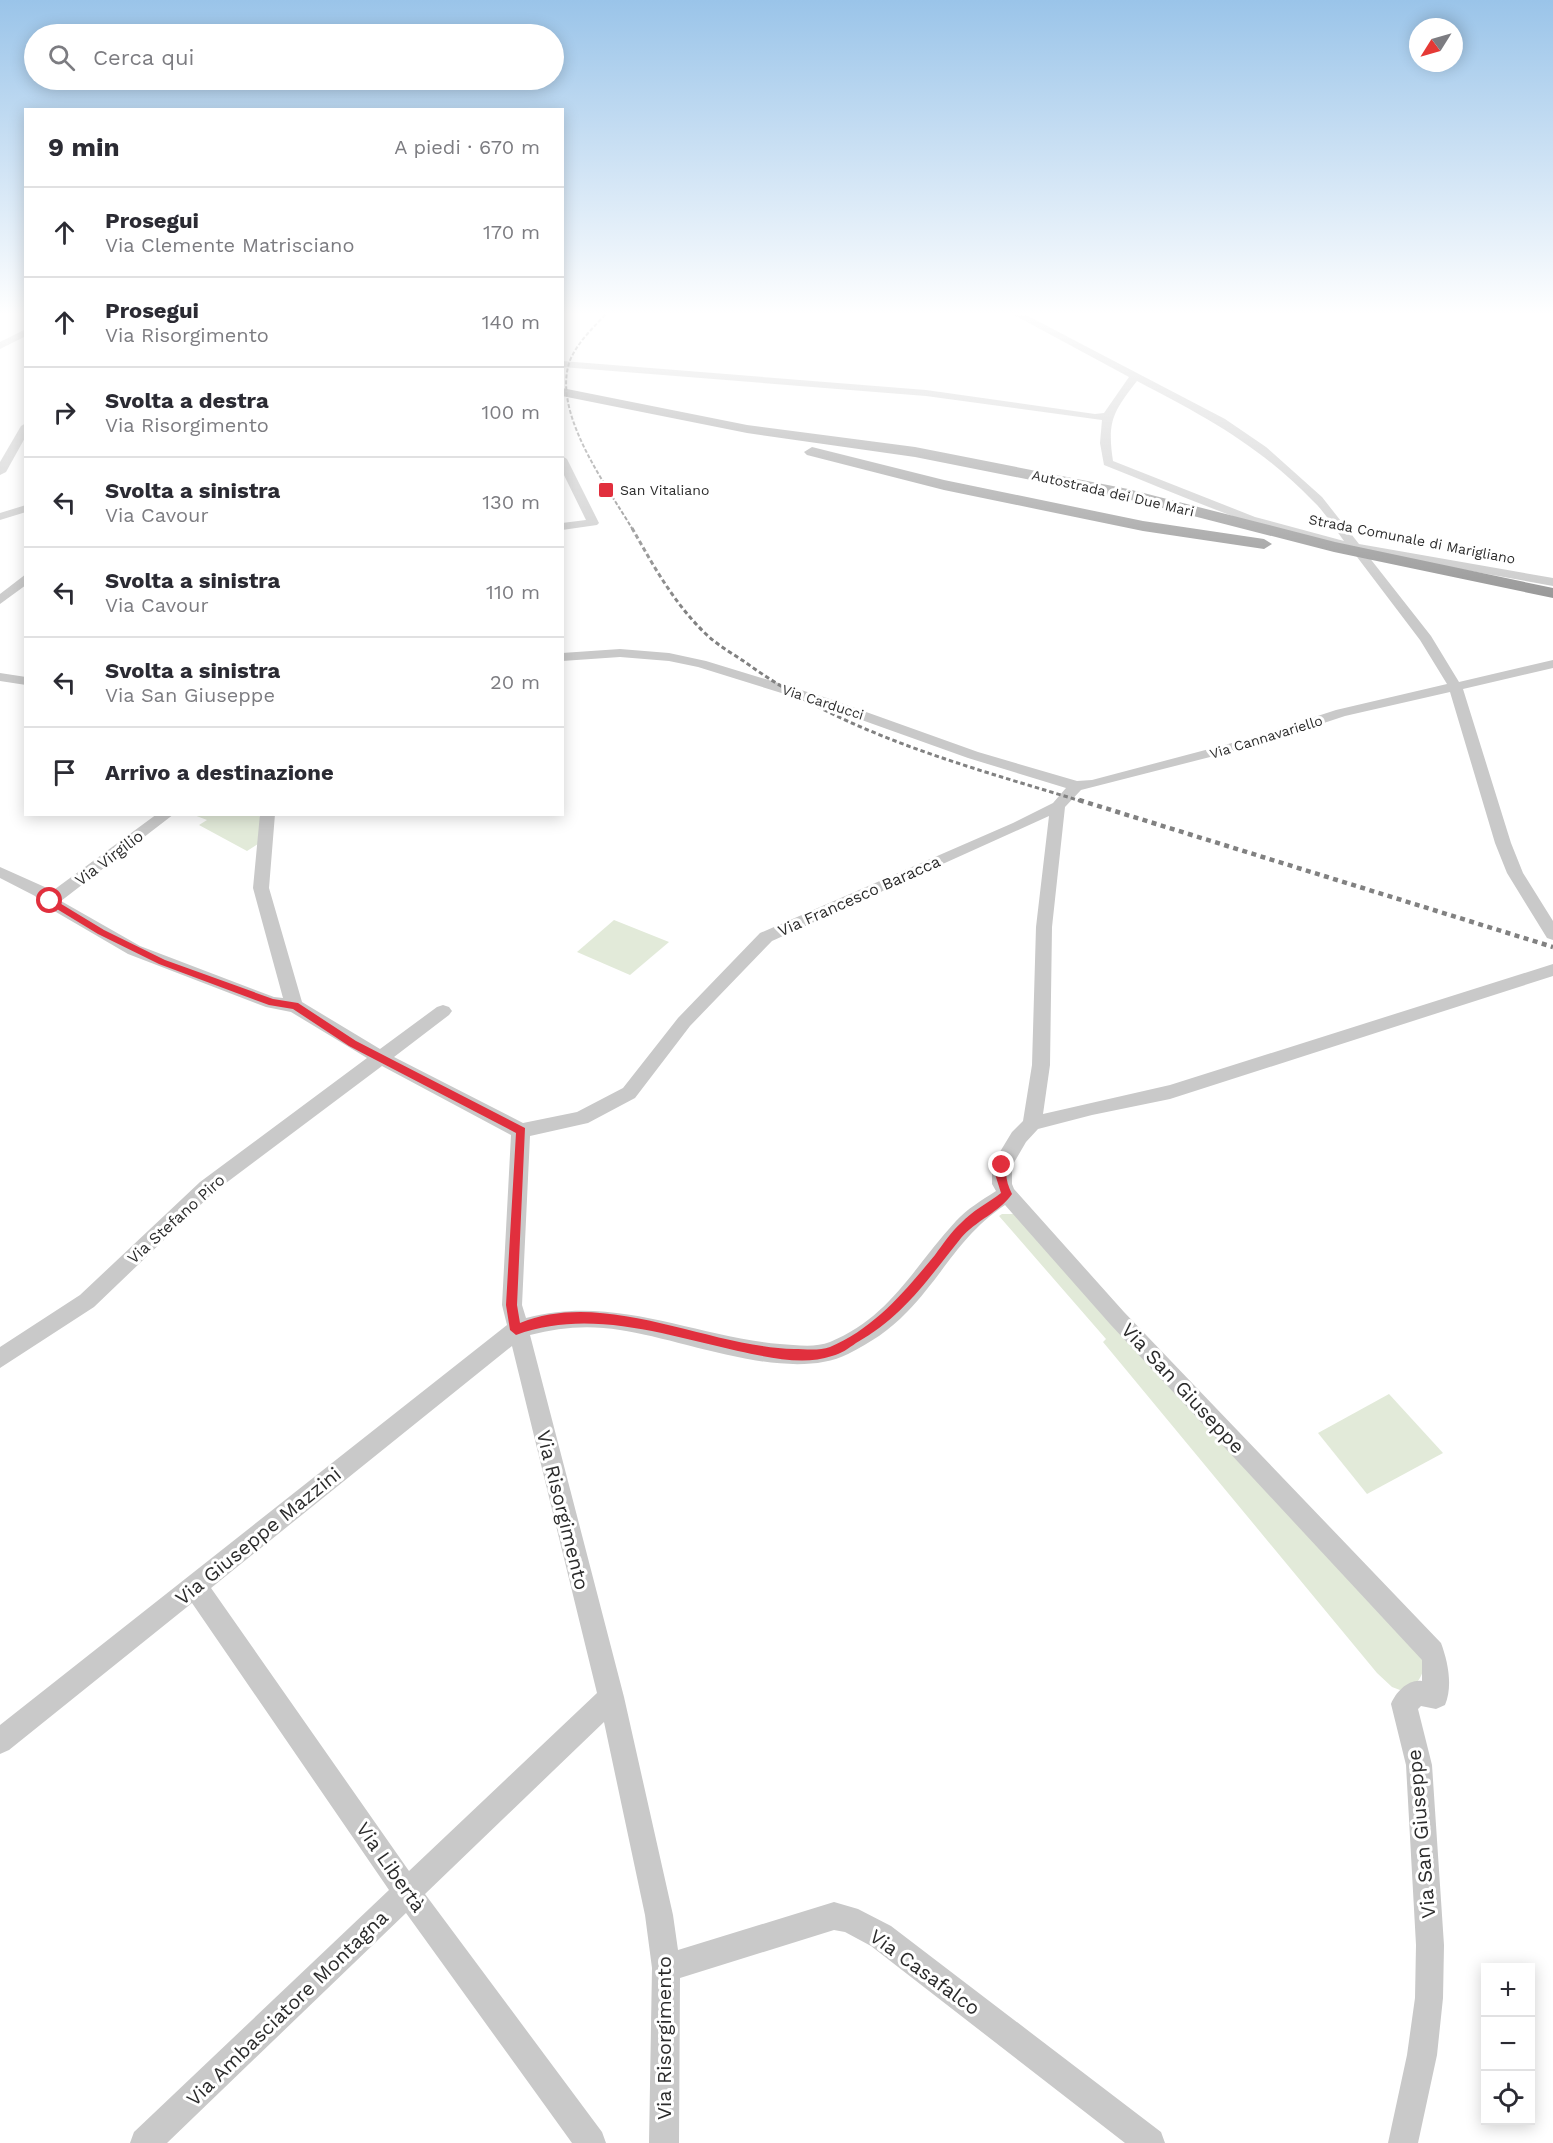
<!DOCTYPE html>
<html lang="it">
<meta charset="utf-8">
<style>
:root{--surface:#fff;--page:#f2f2f3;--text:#2b2b33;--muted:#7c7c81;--line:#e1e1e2}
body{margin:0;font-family:"Work Sans",sans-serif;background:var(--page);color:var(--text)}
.controls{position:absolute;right:18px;bottom:18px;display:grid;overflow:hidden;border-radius:0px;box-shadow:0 3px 15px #0003}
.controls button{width:54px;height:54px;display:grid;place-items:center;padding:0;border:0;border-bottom:2px solid var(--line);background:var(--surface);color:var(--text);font:30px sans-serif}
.compass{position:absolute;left:1409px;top:18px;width:54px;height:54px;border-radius:50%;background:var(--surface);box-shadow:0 3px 15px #0003;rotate:233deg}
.stop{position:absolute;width:18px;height:18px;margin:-14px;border:4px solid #e12f3d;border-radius:50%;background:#fff}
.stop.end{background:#e12f3d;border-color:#fff;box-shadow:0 2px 6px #0008}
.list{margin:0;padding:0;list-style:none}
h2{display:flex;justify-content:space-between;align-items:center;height:78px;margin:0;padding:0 24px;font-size:26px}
h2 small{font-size:20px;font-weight:400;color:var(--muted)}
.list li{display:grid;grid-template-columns:39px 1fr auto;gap:18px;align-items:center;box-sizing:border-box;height:90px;padding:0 24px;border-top:2px solid var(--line)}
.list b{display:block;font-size:22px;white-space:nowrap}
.list p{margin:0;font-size:20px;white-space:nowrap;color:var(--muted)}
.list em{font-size:20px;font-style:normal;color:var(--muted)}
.icon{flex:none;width:33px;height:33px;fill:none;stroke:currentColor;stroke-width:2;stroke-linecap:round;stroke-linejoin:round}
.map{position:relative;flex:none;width:1553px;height:2143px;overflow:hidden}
.search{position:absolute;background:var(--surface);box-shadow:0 3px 15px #0003;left:24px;top:24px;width:540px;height:66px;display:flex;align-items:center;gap:15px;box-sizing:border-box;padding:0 21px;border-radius:33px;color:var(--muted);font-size:22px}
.panel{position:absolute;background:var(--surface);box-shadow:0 3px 15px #0003;left:24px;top:108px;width:540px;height:708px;border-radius:0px}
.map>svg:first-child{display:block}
.green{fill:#e2ead9}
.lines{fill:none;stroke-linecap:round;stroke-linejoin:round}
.minor{fill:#c9c9c9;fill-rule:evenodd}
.highway{fill:#939393;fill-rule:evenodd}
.rail-far2{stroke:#818181;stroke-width:2;stroke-dasharray:4 2;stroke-linecap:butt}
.rail-far1{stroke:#818181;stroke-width:3;stroke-dasharray:4.5 3;stroke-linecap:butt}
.rail{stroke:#818181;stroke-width:4.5;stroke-dasharray:5 4.5;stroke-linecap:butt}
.route{fill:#e12f3d}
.poi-dot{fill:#e12f3d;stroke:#fff;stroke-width:2}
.labels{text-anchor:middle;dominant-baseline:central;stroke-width:6;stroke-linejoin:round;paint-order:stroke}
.far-poi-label{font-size:14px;fill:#2c2c2c;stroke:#fff;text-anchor:start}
.far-street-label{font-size:14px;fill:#2c2c2c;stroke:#fff}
.street-label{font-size:16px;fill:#2c2c2c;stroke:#fff}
.near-street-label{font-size:20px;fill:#2c2c2c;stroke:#fff}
</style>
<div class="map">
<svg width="1553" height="2143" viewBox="0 0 1553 2143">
<rect width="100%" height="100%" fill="#fff"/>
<g class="green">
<path d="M194,815H259L261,819L258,844L247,851L199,825L207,820Z"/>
<path d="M614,920L669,942L630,975L577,952Z"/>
<path d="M1002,1214H1015L1426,1655C1423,1673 1422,1686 1400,1690L1392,1687L1377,1673L1103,1342L1106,1339L999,1216Z"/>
<path d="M1389,1394L1443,1453L1367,1494L1318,1433Z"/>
</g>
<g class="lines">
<g class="minor">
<path d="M1014,315H1026L1225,419L1266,447L1322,497L1359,544L1553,578V586L1365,552L1431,636L1459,682L1553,660V668L1463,689L1511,843L1523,873L1553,921V940L1547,938L1507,873L1495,843L1450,692L1345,716L1257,745L1081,790L1065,807L1052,927L1050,1065L1043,1114L1170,1085L1553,964V976L1170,1099L1092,1115L1038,1129L1026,1142L1012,1166V1184L1014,1189L1124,1312L1441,1643C1448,1662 1453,1686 1445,1705L1436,1709L1421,1706L1418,1709L1432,1765L1444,1945L1443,1998L1437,2055L1418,2143H1388L1407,2055L1415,1998L1416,1945L1406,1765L1391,1704C1396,1692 1408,1679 1422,1681V1660L1110,1324L1005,1205C959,1236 944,1274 907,1312C890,1330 870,1343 848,1354C788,1384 684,1339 620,1330C590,1325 560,1327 530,1335L624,1697L673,1915L678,1950L834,1902L858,1909L891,1926L1161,2132L1165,2143H1125L871,1946L845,1932L834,1930L680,1978L679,2143H649L652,1968L645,1915L604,1722L425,1894L602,2132L606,2143H572L406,1913L167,2143H130L134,2132L389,1890L192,1603L9,1750L0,1754V1725L507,1325L502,1305L511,1135L382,1066L214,1192L94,1307L0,1368V1347L80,1295L200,1182L367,1058L291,1012L266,1007L128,954L44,905L35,896L0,878V867L47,888L51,892L157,814H174L61,901L140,946L274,997L283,998L253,888L260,814H275L269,888L302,1002L380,1049L437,1007L443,1005L449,1007L452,1011L449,1015L394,1057L523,1123L577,1112L623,1088L678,1018L760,933L1013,823L1053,803L1066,788L968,758L817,704L698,667L669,661L620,657L562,661V653L620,649L669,653L706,661L827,698L978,752L1077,781L1092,780L1247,739L1336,710L1447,684L1420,640L1351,549C1265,534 1185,497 1104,465L1100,443L1102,420L926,396L562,367V361L926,390L1095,414L1104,413L1129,377ZM1137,381C1204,416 1259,445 1313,501C1325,512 1334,528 1344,541L1255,517L1113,461C1107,421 1113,412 1137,381ZM1049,816L1036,927L1032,1065L1023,1121L1012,1132L992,1165V1184L996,1191C982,1200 967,1209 956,1221C914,1266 891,1317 830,1342C815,1348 796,1345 780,1344C693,1336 614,1294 526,1318L522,1305L530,1136L588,1123L635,1098L690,1026L772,941ZM512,1346L597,1693L409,1871L211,1588Z"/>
<path d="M26,329V336L0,349V342Z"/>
<path d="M26,423V436L6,472L0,475V462L21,426Z"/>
<path d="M562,456L567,459L599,523L597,525L562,530V523L586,520L562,471Z"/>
<path d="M26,505V512L0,520V513Z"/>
<path d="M26,574V585L0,604V594Z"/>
<path d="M0,673L26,677V685L0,681Z"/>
</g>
<g class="highway">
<path d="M562,388L747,425L915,447L1128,489L1335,542L1553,588V598L1334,552L1127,499L915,457L747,433L562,396Z"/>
<path d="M812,447L944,480L1143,521L1264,539L1272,544L1264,549L1143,531L944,490L807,455L804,452Z"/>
</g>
<path class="rail-far2" d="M605,315C593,328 579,341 571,358C549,410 607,486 633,530"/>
<path class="rail-far1" d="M632,528C654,567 675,605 708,636C719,646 733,654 745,662C845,735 967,766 1084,802"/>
<path class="rail" d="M1079,800L1553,947"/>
</g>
<linearGradient id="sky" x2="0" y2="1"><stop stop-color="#9ac4e9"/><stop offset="0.51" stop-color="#fff"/><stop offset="1" stop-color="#fff" stop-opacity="0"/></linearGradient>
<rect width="1553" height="615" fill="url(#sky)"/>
<path class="route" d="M47,899H53L104,930L165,960L273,999L298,1003L356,1041L525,1128L517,1305L520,1323C604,1288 708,1347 794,1349C805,1349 819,1351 830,1347C875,1328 905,1291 935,1255C943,1244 951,1232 961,1223C972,1211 988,1203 1001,1193L995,1174L999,1162L1002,1161L1007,1165C1005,1176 1007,1184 1012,1194C1000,1212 975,1221 961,1238C928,1279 903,1317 856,1343C849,1348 841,1354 832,1356C803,1366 767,1357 738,1351C666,1335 589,1308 516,1335L510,1330L506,1305L516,1133L349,1046L293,1009L269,1005L159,964L98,934L47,903Z"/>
<rect class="poi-dot" x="598" y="482" width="16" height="16" rx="3"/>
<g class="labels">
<g class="far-poi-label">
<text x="620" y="490">San Vitaliano</text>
</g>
<g class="far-street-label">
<text transform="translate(1113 493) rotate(13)">Autostrada dei Due Mari</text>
<text transform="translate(1412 539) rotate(11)">Strada Comunale di Marigliano</text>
<text transform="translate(823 702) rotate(18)">Via Carducci</text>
<text transform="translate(1266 737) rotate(-17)">Via Cannavariello</text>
</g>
<g class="street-label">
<text transform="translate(109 858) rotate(-37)">Via Virgilio</text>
<text transform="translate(859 896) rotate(-24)">Via Francesco Baracca</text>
<text transform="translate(176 1219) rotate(-42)">Via Stefano Piro</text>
</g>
<g class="near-street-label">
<text transform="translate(1183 1388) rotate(47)">Via San Giuseppe</text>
<text transform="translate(563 1510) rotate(76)">Via Risorgimento</text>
<text transform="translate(258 1536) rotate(-39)">Via Giuseppe Mazzini</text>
<text transform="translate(1421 1834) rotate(-95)">Via San Giuseppe</text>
<text transform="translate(391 1867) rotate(55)">Via Libertà</text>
<text transform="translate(925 1972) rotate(36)">Via Casafalco</text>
<text transform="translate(287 2008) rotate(-44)">Via Ambasciatore Montagna</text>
<text transform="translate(664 2038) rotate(-90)">Via Risorgimento</text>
</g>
</g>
</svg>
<div class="controls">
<button>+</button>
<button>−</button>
<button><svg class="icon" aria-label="locate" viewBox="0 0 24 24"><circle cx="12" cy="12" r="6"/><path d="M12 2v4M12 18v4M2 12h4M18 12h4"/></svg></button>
</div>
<svg class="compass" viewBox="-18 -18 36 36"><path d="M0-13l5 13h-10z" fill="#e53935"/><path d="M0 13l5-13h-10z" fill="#7c7c81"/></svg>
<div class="stop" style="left:50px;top:901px"></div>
<div class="stop end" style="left:1002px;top:1165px"></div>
<div class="search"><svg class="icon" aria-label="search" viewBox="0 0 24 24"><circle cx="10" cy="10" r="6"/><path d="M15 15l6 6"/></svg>Cerca qui</div>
<section class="panel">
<h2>9 min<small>A piedi · 670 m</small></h2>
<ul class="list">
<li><svg class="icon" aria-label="ahead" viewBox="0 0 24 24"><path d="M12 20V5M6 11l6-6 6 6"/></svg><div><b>Prosegui</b><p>Via Clemente Matrisciano</p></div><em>170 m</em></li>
<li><svg class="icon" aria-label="ahead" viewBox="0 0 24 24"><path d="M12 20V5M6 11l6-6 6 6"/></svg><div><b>Prosegui</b><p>Via Risorgimento</p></div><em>140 m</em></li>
<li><svg class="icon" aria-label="right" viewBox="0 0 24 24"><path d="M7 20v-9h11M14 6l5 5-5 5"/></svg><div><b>Svolta a destra</b><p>Via Risorgimento</p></div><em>100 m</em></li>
<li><svg class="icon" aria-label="left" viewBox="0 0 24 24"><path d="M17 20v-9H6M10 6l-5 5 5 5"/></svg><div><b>Svolta a sinistra</b><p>Via Cavour</p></div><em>130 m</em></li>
<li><svg class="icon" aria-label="left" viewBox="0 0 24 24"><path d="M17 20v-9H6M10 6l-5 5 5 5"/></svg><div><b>Svolta a sinistra</b><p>Via Cavour</p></div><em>110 m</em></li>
<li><svg class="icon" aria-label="left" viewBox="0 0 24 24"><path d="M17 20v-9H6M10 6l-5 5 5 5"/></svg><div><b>Svolta a sinistra</b><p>Via San Giuseppe</p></div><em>20 m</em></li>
<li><svg class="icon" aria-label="arrive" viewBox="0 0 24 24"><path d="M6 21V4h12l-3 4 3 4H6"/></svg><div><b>Arrivo a destinazione</b></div></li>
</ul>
</section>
</div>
